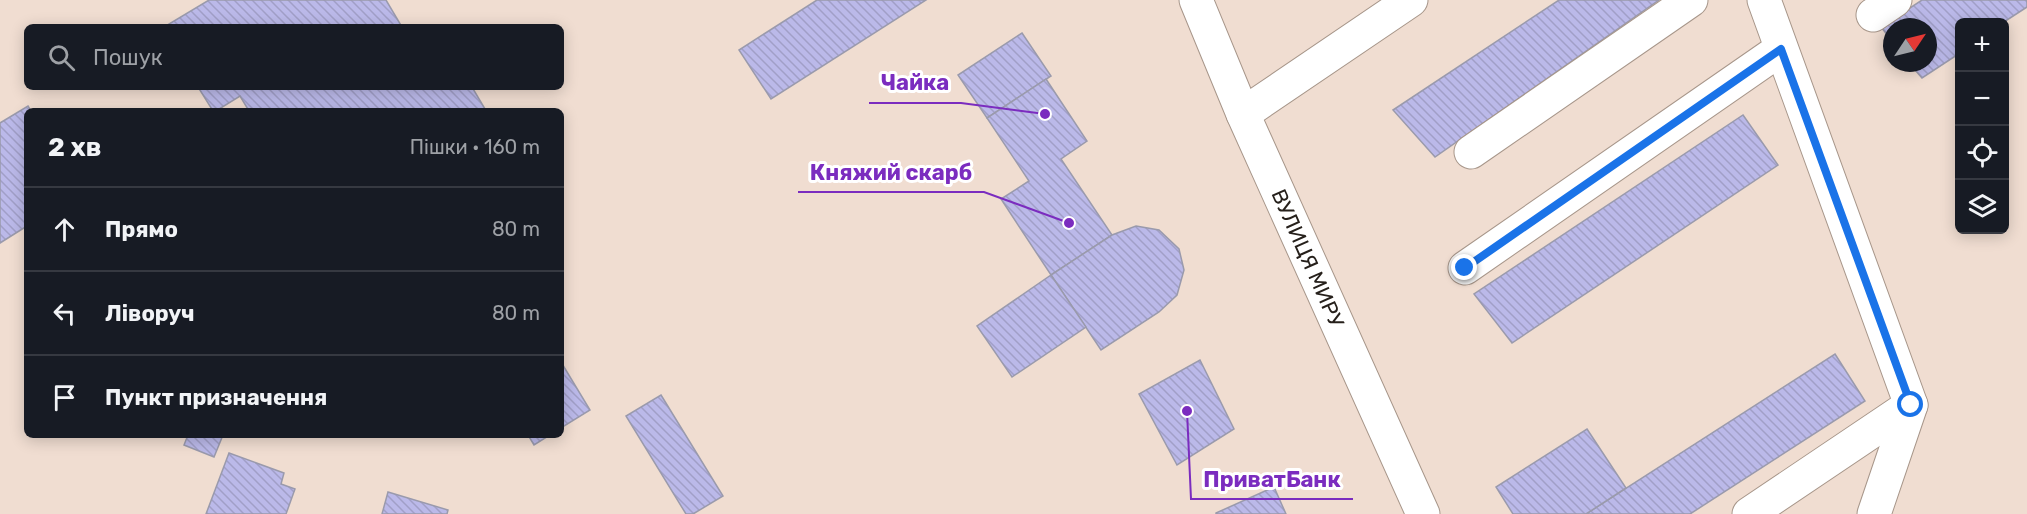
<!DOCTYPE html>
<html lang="uk">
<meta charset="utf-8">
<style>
:root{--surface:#171b24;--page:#20242c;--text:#f1f3f6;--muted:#9ea1a6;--line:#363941}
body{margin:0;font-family:Rubik,sans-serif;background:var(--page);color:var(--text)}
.controls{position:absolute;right:18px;top:18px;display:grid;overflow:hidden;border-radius:9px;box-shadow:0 3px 15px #0003}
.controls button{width:54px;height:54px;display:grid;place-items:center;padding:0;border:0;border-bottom:2px solid var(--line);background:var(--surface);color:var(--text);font:30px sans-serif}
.compass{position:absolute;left:1883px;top:18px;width:54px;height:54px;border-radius:50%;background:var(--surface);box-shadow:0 3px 15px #0003;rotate:55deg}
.stop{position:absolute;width:18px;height:18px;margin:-14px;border:4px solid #1a73e8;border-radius:50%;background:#fff}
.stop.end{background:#1a73e8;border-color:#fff;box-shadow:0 2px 6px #0008}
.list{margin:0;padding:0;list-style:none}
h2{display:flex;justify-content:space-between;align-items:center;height:78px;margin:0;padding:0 24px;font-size:26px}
h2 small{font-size:20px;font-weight:400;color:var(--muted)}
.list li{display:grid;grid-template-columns:39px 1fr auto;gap:18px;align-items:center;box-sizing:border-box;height:84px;padding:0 24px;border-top:2px solid var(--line)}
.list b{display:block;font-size:22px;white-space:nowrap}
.list em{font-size:20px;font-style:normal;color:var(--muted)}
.icon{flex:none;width:33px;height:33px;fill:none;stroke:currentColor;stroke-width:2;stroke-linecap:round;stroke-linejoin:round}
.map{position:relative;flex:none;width:2027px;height:514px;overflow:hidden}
.search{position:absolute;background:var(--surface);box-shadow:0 3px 15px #0003;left:24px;top:24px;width:540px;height:66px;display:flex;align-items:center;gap:15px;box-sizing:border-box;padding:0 21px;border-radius:9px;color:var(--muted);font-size:22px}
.panel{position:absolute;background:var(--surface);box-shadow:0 3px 15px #0003;left:24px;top:108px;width:540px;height:330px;border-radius:9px}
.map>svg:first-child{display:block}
.building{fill:url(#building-back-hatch);stroke:#9a9aac;stroke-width:1.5}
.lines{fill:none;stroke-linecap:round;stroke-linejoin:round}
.minor-casing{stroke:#a7968a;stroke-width:35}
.major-casing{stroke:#a7968a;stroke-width:35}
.minor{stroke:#fff;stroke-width:33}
.major{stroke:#fff;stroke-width:33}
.route{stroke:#1a73e8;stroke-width:8}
.labels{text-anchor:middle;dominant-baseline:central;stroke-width:6;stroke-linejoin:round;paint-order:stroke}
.street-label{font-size:21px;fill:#26201b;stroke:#fff}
.leader{fill:none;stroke:#7b2cbf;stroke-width:2}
.callout-dot{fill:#7b2cbf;stroke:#fff;stroke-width:2}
.callout-label{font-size:22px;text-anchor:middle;font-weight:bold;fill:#7b2cbf;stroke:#fff;stroke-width:6;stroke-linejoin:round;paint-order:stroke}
</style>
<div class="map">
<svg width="2027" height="514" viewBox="0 0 2027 514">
<defs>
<pattern id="building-back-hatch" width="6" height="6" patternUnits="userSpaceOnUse" patternTransform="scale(1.5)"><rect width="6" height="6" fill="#bbb9e9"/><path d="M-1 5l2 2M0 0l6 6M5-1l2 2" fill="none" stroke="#a19fc7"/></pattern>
</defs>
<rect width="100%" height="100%" fill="#f0ddd1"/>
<g class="building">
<path d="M209,0H386L402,27H164Z"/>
<path d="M817,0H926L771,99L739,50Z"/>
<path d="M1559,0H1659L1435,157L1393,110Z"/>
<path d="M1922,0H2027V7L2004,22H1960V53L1922,78L1909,63H1928V27H1892V41L1881,27Z"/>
<path d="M1022,33L1051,76L987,118L958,75Z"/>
<path d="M1046,79L1087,141L1061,159L1112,235L1051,275L1001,199L1029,181L987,118Z"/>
<path d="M198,87H472L485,109L481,111H249L240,96L216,111H213Z"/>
<path d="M28,106L31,111H27V226L0,243V123Z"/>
<path d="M1743,115L1778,165L1512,343L1474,294Z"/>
<path d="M1136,226L1159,230L1179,249L1184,270L1177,295L1159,312L1101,350L1051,275L1112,235Z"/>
<path d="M1051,275L1086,327L1012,377L977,326Z"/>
<path d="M1835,354L1865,401L1690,514H1586Z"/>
<path d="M1200,360L1234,429L1177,465L1139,394Z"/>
<path d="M561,362L590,410L561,428Z"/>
<path d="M661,395L723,496L693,514H686L626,416Z"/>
<path d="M1587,429L1626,488L1586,514H1513L1496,487Z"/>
<path d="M188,435H223L214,457L184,445Z"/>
<path d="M528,435H550L534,445Z"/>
<path d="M229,453L284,473L281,484L295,489L286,514H206Z"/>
<path d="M1274,487L1286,514H1216V513Z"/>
<path d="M388,492L448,510L447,514H382Z"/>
</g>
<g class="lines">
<defs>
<g id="minor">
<path d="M1764,0L1911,405L1874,514"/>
<path d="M1873,15L1895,0"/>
<path d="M1243,114L1411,0"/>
<path d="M1471,152L1691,0"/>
<path d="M1465,268L1781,49"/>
<path d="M1749,514L1911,405"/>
</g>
<path id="major" d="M1196,0L1243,114L1423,514"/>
</defs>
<use href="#minor" class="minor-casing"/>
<use href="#major" class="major-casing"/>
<use href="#minor" class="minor"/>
<use href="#major" class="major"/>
</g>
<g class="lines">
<path class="route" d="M1465,268L1781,49L1911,405"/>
</g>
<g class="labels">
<g class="street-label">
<text transform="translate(1308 258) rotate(66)">ВУЛИЦЯ МИРУ</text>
</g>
</g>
<path class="leader" d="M1045 114L961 103H869M1069 223L984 192H798M1187 411L1191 499H1353"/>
<g class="callout-dot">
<circle cx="1045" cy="114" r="6"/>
<circle cx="1069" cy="223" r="6"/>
<circle cx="1187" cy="411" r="6"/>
</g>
<g class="callout-label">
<text x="915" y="90">Чайка</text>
<text x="891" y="180">Княжий скарб</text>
<text x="1272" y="487">ПриватБанк</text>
</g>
</svg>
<div class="controls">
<button>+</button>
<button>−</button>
<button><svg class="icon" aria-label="locate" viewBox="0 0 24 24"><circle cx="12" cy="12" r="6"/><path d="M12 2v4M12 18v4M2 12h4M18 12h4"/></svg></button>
<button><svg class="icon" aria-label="layers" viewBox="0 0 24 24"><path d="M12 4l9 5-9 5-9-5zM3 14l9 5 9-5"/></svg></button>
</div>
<svg class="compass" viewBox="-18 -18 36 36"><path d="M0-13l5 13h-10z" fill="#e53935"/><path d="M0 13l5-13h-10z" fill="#9ea1a6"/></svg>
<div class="stop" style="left:1911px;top:405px"></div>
<div class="stop end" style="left:1465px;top:268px"></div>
<div class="search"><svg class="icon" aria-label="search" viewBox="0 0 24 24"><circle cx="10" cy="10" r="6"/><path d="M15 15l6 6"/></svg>Пошук</div>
<section class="panel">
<h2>2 хв<small>Пішки · 160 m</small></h2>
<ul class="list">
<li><svg class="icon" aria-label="ahead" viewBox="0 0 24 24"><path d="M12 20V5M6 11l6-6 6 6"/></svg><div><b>Прямо</b></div><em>80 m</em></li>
<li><svg class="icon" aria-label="left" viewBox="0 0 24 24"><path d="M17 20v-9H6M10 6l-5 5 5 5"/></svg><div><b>Ліворуч</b></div><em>80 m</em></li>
<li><svg class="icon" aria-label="arrive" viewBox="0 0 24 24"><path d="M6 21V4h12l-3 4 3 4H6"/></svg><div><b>Пункт призначення</b></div></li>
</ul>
</section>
</div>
